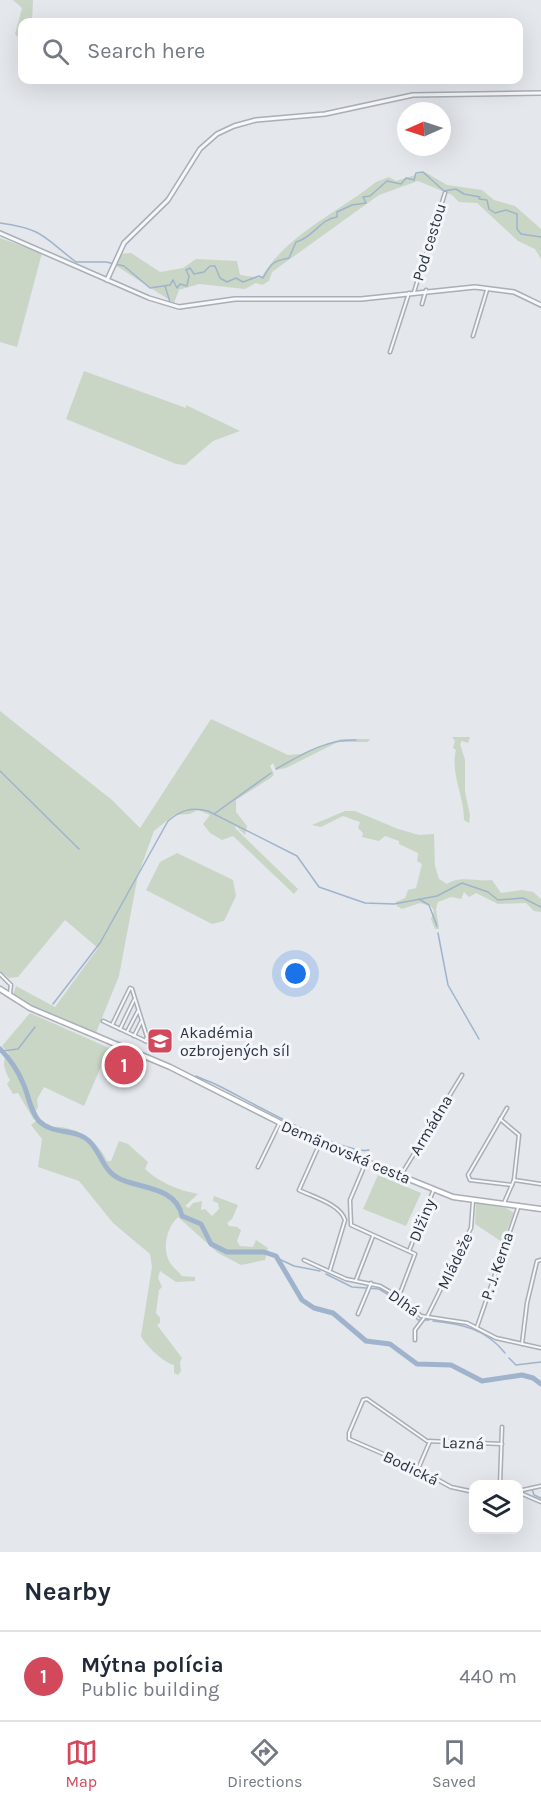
<!DOCTYPE html>
<meta charset="utf-8">
<style>
:root{--surface:#fff;--page:#f2f2f3;--text:#1f2937;--muted:#747a83;--line:#e0e1e3;--accent:#d1495b}
body{margin:0;font-family:Karla,sans-serif;background:var(--page);color:var(--text)}
.controls{position:absolute;right:18px;bottom:18px;display:grid;overflow:hidden;border-radius:12px;box-shadow:0 6px 24px #0002}
.controls button{width:54px;height:54px;display:grid;place-items:center;padding:0;border:0;border-bottom:2px solid var(--line);background:var(--surface);color:var(--text);font:30px sans-serif}
.compass{position:absolute;left:397px;top:102px;width:54px;height:54px;border-radius:50%;background:var(--surface);box-shadow:0 6px 24px #0002;rotate:267deg}
.you{position:absolute;left:296px;top:974px;width:21px;height:21px;margin:-15px;border:4px solid #fff;border-radius:50%;background:#1a73e8;box-shadow:0 0 0 9px #1a73e833}
.badge{display:grid;place-items:center;width:39px;height:39px;border-radius:50%;background:var(--accent);color:#fff;font-size:20px;font-weight:700}
.pin{position:absolute;translate:-50% -50%;border:3px solid #fff;box-shadow:0 2px 6px #0006}
.list{margin:0;padding:0;list-style:none}
h2{display:flex;justify-content:space-between;align-items:center;height:78px;margin:0;padding:0 24px;font-size:26px}
h2 small{font-size:20px;font-weight:400;color:var(--muted)}
.list li{display:grid;grid-template-columns:39px 1fr auto;gap:18px;align-items:center;box-sizing:border-box;height:90px;padding:0 24px;border-top:2px solid var(--line)}
.list b{display:block;font-size:22px;white-space:nowrap}
.list p{margin:0;font-size:20px;white-space:nowrap;color:var(--muted)}
.list em{font-size:20px;font-style:normal;color:var(--muted)}
.icon{flex:none;width:33px;height:33px;fill:none;stroke:currentColor;stroke-width:2;stroke-linecap:round;stroke-linejoin:round}
.map{position:relative;flex:none;width:541px;height:1552px;overflow:hidden}
.search{position:absolute;background:var(--surface);box-shadow:0 6px 24px #0002;left:18px;right:18px;top:18px;height:66px;display:flex;align-items:center;gap:15px;box-sizing:border-box;padding:0 21px;border-radius:12px;color:var(--muted);font-size:22px}
.sheet{height:168px;background:var(--surface)}
nav{display:flex;justify-content:space-around;align-items:center;box-sizing:border-box;height:84px;border-top:2px solid var(--line);background:var(--surface);font-size:16px;color:var(--muted)}
nav a{display:grid;justify-items:center;gap:3px}
nav .on{color:var(--accent)}
.map>svg:first-child{display:block}
.green{fill:#c9d6c5}
.lines{fill:none;stroke-linecap:round;stroke-linejoin:round}
.stream{stroke:#9fb4cc;stroke-width:1.5}
.river{stroke:#9fb4cc;stroke-width:5}
.minor-casing{stroke:#a9aeb7;stroke-width:5}
.tertiary-casing{stroke:#a9aeb7;stroke-width:6}
.secondary-casing{stroke:#a9aeb7;stroke-width:7}
.minor{stroke:#f7f8fa;stroke-width:2}
.tertiary{stroke:#f7f8fa;stroke-width:3}
.secondary{stroke:#fff;stroke-width:4}
.labels{text-anchor:middle;dominant-baseline:central;stroke-width:6;stroke-linejoin:round;paint-order:stroke}
.street-label{font-size:16px;fill:#2b3445;stroke:#f4f6f9}
.poi-label{font-size:16px;fill:#2b3445;stroke:#f4f6f9;text-anchor:start}
</style>
<div class="map">
<svg width="541" height="1552" viewBox="0 0 541 1552">
<rect width="100%" height="100%" fill="#e4e7ec"/>
<g class="green">
<path d="M13,0H33L32,22H22V41L15,34L22,8Z"/>
<path d="M425,172L447,185L482,190L494,200L515,206L541,229V259L535,249L518,241L477,203L459,202L452,195L418,181L379,195L272,272L269,281L262,285L256,283L245,289L199,284L179,290L174,303L115,265L120,254L131,253L160,272L183,268L196,259L237,261L240,275L261,278C286,235 337,213 376,182L389,177L396,181Z"/>
<path d="M0,238L42,253L17,347L0,342Z"/>
<path d="M84,371L186,408V405L240,431L213,441L185,465L176,464L66,419Z"/>
<path d="M0,711L112,800L140,828L211,719L288,755L301,754L341,739H370L368,742H338L286,768L276,770L273,763L270,766L274,774L272,777L236,800V812L247,826L245,835L236,826L235,828L298,889L294,894L233,836L222,840L210,833L203,824L210,815L198,810L190,814L174,815L154,831L138,875L119,976L95,1035L31,1006L13,995L16,986L55,1007L98,948L65,920L18,977L9,978L0,971Z"/>
<path d="M452,737H470L468,743L462,741L460,744L465,760V792L470,815L469,823L464,820C464,795 450,773 456,750L453,748L455,741Z"/>
<path d="M345,811H355L398,829L419,835L434,834L435,866L439,879L447,884C460,875 476,882 492,880L501,893L522,890L533,892L541,899V912L534,911L526,903L498,904L476,893L469,897L464,892L461,899L451,897L438,902L436,909L439,929H435L431,919L434,911L431,906L420,903L402,909L397,906L396,902L405,898L408,890L416,888L422,864L417,861L418,853L399,844V841L385,836L379,841L362,837L363,833L358,828L360,822L343,816L321,827L312,825Z"/>
<path d="M177,853L233,880L236,896L224,921L212,924L146,890L160,862Z"/>
<path d="M30,1013L109,1048L84,1106L44,1087L37,1099L38,1107L34,1114V1120L18,1093L13,1094L7,1084L10,1080C5,1072 0,1059 9,1054L2,1046Z"/>
<path d="M37,1120L50,1131V1127C73,1124 98,1140 107,1161H111L119,1141L128,1144L148,1162L145,1169C160,1183 178,1190 198,1194L185,1206L189,1208L193,1203L202,1201L201,1210L205,1209L212,1216L219,1209L218,1203L213,1201L214,1196L238,1205L232,1219L227,1223L229,1226L237,1227L241,1230L237,1241L240,1246L253,1247L256,1240L268,1248L265,1260L241,1265L218,1253L178,1217C167,1227 162,1248 169,1261C172,1267 178,1271 182,1276L195,1277V1281L176,1282L160,1271L158,1278L162,1287L159,1290L156,1313L160,1318V1323L157,1325L182,1358L180,1362L181,1371L178,1375L174,1373V1365C164,1363 145,1345 141,1336L152,1267L150,1254L113,1223L79,1181L38,1167L42,1139L31,1125Z"/>
<path d="M378,1175L421,1193L406,1226L363,1209Z"/>
<path d="M476,1203L506,1208L514,1213L502,1242L475,1224Z"/>
</g>
<g class="lines">
<g class="stream">
<path d="M0,223C44,229 43,237 76,262H106L124,266L150,288L170,285L173,280L177,288L180,284L187,286L189,276L186,270L190,268L194,274L204,272L210,266H215L220,278L227,282L236,278L243,282L259,276L263,278C271,264 272,261 289,258L296,242C313,238 320,219 337,217V212L352,205L366,203L363,197L370,196L387,181L401,184L406,178L414,180L416,173L423,172L444,191L456,189L464,194L480,197L479,199L487,200L489,209L495,213L506,210L517,214V229L521,234L541,237"/>
<path d="M165,286L170,302"/>
<path d="M276,769C301,755 326,739 356,740"/>
<path d="M0,771L79,849"/>
<path d="M214,814L271,773"/>
<path d="M419,899L429,905L437,926"/>
<path d="M438,933L448,985L479,1039"/>
<path d="M53,1004L100,943L168,821C181,810 191,807 208,811L297,856L319,887L365,903L394,904L437,896L462,883L488,892L498,900L523,898L541,907"/>
<path d="M2,1051L18,1049L35,1027"/>
<path d="M196,1076C203,1080 210,1081 217,1085C244,1098 344,1156 369,1150"/>
<path d="M279,1259L294,1266L320,1271"/>
<path d="M326,1274L352,1287L379,1289L402,1303L418,1320H429"/>
<path d="M433,1321C462,1324 486,1329 505,1353"/>
<path d="M509,1358L516,1365L541,1362"/>
<path d="M532,1489L534,1495L541,1498"/>
</g>
<path class="river" d="M0,1049C9,1058 18,1071 23,1083C29,1096 30,1111 39,1121C54,1136 75,1127 90,1142C100,1152 104,1171 118,1178C139,1189 176,1186 182,1216L201,1224L211,1244L227,1252H264L276,1256L302,1300L314,1308L333,1313L366,1341L390,1344L417,1364L451,1365L482,1381L522,1375L533,1378L541,1384"/>
<defs>
<g id="minor">
<path d="M414,292L445,193"/>
<path d="M422,304L426,290"/>
<path d="M473,336L487,290"/>
<path d="M390,352L409,293"/>
<path d="M0,974L11,985L10,993"/>
<path d="M103,1021L152,1044"/>
<path d="M112,1025L130,988L132,989L147,1037L145,1041"/>
<path d="M120,1029L134,1000"/>
<path d="M127,1032L138,1011"/>
<path d="M134,1036L141,1022"/>
<path d="M507,1108L468,1175L470,1180L512,1185"/>
<path d="M500,1119L519,1135L514,1180L504,1203"/>
<path d="M320,1143L299,1190C313,1197 340,1204 345,1220L330,1270"/>
<path d="M366,1162L350,1200L351,1225L415,1254L399,1296"/>
<path d="M258,1167L279,1124"/>
<path d="M401,1175L462,1075"/>
<path d="M514,1180L541,1184"/>
<path d="M409,1251L434,1189"/>
<path d="M304,1260L346,1279L380,1286L399,1297L421,1316L467,1323L496,1338L541,1348"/>
<path d="M356,1280L373,1236"/>
<path d="M358,1314L371,1283"/>
<path d="M427,1317L471,1228L473,1201"/>
<path d="M477,1327L519,1205"/>
<path d="M415,1340V1330L424,1318"/>
<path d="M522,1344L527,1303L537,1261L541,1260"/>
<path d="M418,1469L430,1441"/>
<path d="M500,1484L502,1427"/>
<path d="M518,1491L541,1486"/>
<path d="M474,1492L451,1487L418,1469L349,1439V1433L363,1400L367,1399L427,1441L502,1444"/>
<path d="M518,1492L541,1502"/>
</g>
<g id="tertiary">
<path d="M0,233L149,298L179,307L235,299H361L475,287L514,292L541,305"/>
<path d="M107,280L124,243L168,200L200,149L217,134L234,126L256,120L325,114L413,95L541,93"/>
</g>
<path id="secondary" d="M0,989L30,1008L170,1067L320,1143L453,1197L541,1209"/>
</defs>
<use href="#minor" class="minor-casing"/>
<use href="#tertiary" class="tertiary-casing"/>
<use href="#secondary" class="secondary-casing"/>
<use href="#minor" class="minor"/>
<use href="#tertiary" class="tertiary"/>
<use href="#secondary" class="secondary"/>
</g>
<defs>
<symbol id="university-square" viewBox="-11 -11 22 22"><rect x="-9" y="-9" width="18" height="18" rx="4" fill="#d1495b" stroke="#f4f6f9"/><path d="M0-5L7-2L0 1L-7-2ZM-4 1L0 2.5L4 1V4Q0 6-4 4Z" fill="#fff"/></symbol>
</defs>
<g fill-rule="evenodd">
<use href="#university-square" x="145" y="1026" width="30" height="30"/>
</g>
<g class="labels">
<g class="street-label">
<text transform="translate(429 242) rotate(-73)">Pod cestou</text>
<text transform="translate(431 1125) rotate(-59)">Armádna</text>
<text transform="translate(346 1152) rotate(23)">Demänovská cesta</text>
<text transform="translate(422 1220) rotate(-68)">Dlžiny</text>
<text transform="translate(455 1261) rotate(-64)">Mládeže</text>
<text transform="translate(497 1266) rotate(-71)">P. J. Kerna</text>
<text transform="translate(404 1303) rotate(36)">Dlhá</text>
<text transform="translate(463 1443) rotate(2)">Lazná</text>
<text transform="translate(411 1468) rotate(26)">Bodická</text>
</g>
<g class="poi-label">
<text x="180" y="1032">Akadémia<tspan x="180" dy="18">ozbrojených síl</tspan></text>
</g>
</g>
</svg>
<div class="controls">
<button><svg class="icon" aria-label="layers" viewBox="0 0 24 24"><path d="M12 4l9 5-9 5-9-5zM3 14l9 5 9-5"/></svg></button>
</div>
<svg class="compass" viewBox="-18 -18 36 36"><path d="M0-13l5 13h-10z" fill="#e53935"/><path d="M0 13l5-13h-10z" fill="#747a83"/></svg>
<div class="you"></div>
<div class="pin badge" style="left:124px;top:1065px">1</div>
<div class="search"><svg class="icon" aria-label="search" viewBox="0 0 24 24"><circle cx="10" cy="10" r="6"/><path d="M15 15l6 6"/></svg>Search here</div>
</div>
<section class="sheet">
<h2>Nearby<small></small></h2>
<ul class="list">
<li><span class="badge">1</span><div><b>Mýtna polícia</b><p>Public building</p></div><em>440 m</em></li>
</ul>
</section>
<nav>
<a class="on"><svg class="icon" aria-label="map" viewBox="0 0 24 24"><path d="M3 6l6-2 6 2 6-2v14l-6 2-6-2-6 2zM9 4v14M15 6v14"/></svg>Map</a>
<a><svg class="icon" aria-label="directions" viewBox="0 0 24 24"><path d="M12 3l9 9-9 9-9-9zM9 14v-3h6M13 9l2 2-2 2"/></svg>Directions</a>
<a><svg class="icon" aria-label="saved" viewBox="0 0 24 24"><path d="M7 4h10v16l-5-4-5 4z"/></svg>Saved</a>
</nav>
